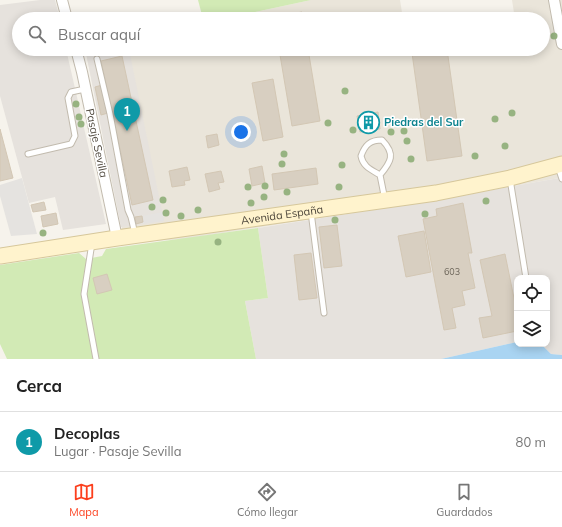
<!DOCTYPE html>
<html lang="es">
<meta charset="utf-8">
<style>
:root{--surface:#fff;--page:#f6f6f6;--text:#222;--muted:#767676;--line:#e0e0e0;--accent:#fc3f1d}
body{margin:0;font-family:Mulish,sans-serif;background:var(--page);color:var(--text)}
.controls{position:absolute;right:12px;bottom:12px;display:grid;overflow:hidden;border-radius:8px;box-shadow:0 2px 10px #0003}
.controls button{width:36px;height:36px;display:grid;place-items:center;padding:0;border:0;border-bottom:1px solid var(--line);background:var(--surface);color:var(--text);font:20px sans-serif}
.you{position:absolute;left:241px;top:132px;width:14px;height:14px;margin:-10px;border:3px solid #fff;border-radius:50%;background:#1a73e8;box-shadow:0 0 0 6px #1a73e833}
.badge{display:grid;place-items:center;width:26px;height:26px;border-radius:50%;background:var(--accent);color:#fff;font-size:13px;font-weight:700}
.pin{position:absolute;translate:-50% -33px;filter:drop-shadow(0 1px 2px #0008)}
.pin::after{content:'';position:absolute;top:21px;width:14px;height:12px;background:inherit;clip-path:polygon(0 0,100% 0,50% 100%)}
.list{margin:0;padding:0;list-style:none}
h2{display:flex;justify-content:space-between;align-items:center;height:52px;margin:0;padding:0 16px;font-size:17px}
h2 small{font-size:13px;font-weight:400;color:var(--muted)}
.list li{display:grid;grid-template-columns:26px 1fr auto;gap:12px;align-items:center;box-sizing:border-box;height:60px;padding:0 16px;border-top:1px solid var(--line)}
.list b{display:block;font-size:15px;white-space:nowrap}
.list p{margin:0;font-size:13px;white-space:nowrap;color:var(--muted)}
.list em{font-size:13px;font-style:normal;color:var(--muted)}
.icon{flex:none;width:22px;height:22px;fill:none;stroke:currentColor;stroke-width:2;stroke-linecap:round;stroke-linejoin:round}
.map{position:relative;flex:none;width:562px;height:359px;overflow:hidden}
.search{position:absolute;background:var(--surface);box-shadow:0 2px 10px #0003;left:12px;right:12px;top:12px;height:44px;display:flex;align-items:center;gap:10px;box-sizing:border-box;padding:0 14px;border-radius:22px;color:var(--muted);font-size:15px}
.sheet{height:112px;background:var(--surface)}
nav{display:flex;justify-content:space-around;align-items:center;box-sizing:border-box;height:56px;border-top:1px solid var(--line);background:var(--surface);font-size:11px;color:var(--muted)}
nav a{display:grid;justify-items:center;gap:2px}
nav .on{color:var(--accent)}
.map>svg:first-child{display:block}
.residential{fill:#eae5da}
.industrial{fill:#e6e2dd}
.green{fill:#d2eab5}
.parking{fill:#e5e3e0}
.water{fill:#a9d4f2}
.building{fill:#d8cfc1;stroke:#d3c7b4}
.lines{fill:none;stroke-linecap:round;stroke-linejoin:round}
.service-casing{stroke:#c2bbae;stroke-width:7}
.minor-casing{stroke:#c2bbae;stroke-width:12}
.secondary-casing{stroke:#d6c79b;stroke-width:17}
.service{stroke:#fff;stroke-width:5}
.minor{stroke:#fff;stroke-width:10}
.secondary{stroke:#fff3cd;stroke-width:15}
.tree{fill:#97b381}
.labels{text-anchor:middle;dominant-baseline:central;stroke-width:3;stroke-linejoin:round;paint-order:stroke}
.number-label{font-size:9px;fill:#6e675b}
.culture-label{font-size:11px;font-weight:bold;fill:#0d838f;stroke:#fff;text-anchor:start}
.street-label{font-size:11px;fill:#4b4439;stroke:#fff}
</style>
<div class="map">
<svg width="562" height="359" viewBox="0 0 562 359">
<rect width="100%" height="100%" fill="#f6f3ec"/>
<g class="residential">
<path d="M311,0H400L403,19H222Z"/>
<path d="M512,0H562V176L559,178L436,200L184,239L125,243L86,53L104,49H543V19H515Z"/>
</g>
<g class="industrial">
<path d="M40,0H55L60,19H19V49H66L106,224L63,230L55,197L29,203L0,96V5Z"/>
<path d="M104,49H129L164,221L121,227L86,53Z"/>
<path d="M562,176V355L551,354L541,344H547V278H517V342L441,359H256L245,301L268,298L258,228L436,200L559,178Z"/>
</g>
<g class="green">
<path d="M198,0H311L222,19H203Z"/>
<path d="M258,228L268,298L245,301L256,359H7L0,344V265L79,253L86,259L102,256L106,249Z"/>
</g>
<g class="parking">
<path d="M22,178L37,234L11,236L0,196V185Z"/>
<path d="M163,212L164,221L143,224L142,216Z"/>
</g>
<path class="water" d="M517,342V344H541L551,354L562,355V359H441Z"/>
<g class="building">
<path d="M302,12L303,19H274V17Z"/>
<path d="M279,49H308L320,121L292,126Z"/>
<path d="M439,49H447L462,156L427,161L412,53Z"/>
<path d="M122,56L153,200L132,205L101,61Z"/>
<path d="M273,79L283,137L263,141L252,83Z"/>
<path d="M102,85L108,113L101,115L95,87Z"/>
<path d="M378,112L380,129L360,132L357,116Z"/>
<path d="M0,129L13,178L0,181Z"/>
<path d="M217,134L219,145L208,148L206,136Z"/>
<path d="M262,166L265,183L252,186L249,169Z"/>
<path d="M187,167L190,180L184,181L185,185L172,187L169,171Z"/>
<path d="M316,168L318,184L274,190L272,174Z"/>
<path d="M221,171L224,182L218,183L220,189L209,192L205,174Z"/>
<path d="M44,202L46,210L33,212L31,205Z"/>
<path d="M463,203L472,253H468L475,288L462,291L465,305L452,308L456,328L444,330L423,219L437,216L436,209Z"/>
<path d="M56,213L58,224L43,227L41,216Z"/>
<path d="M142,216L143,222L136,224L135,217Z"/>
<path d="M337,225L342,266L324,268L319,227Z"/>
<path d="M424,231L431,272L406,277L398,236Z"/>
<path d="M311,253L317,298L299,300L294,255Z"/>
<path d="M505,254L517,313V331L483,338L479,318L492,316L480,260Z"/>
<path d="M107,274L112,290L97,294L93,278Z"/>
</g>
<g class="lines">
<defs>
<g id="service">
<path d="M97,59L110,114L128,210L131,217L135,234"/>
<path d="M28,154L71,144L75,136L68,98L71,92L85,89"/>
<path d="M558,167L562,179"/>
<path d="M380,175C372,170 363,167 361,156C365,145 370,140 382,140C396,154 391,162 380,175L385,200"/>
<path d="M510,179L526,278"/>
<path d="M311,212L324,313"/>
<path d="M92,243L84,294L96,359"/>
</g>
<g id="minor">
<path d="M62,0L67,19"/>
<path d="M554,0L562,44"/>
<path d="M76,49L82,72L117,238"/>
</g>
<g id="secondary">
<path id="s1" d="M0,256L117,238L436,193L510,178L562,164"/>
</g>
</defs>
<use href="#service" class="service-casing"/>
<use href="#minor" class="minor-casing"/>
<use href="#secondary" class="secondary-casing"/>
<use href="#service" class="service"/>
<use href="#minor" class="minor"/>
<use href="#secondary" class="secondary"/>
</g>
<g class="tree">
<circle cx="554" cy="36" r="3.5"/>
<circle cx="345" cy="91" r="3.5"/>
<circle cx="76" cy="104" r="3.5"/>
<circle cx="512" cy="113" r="3.5"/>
<circle cx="79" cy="117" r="3.5"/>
<circle cx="495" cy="119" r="3.5"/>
<circle cx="328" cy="123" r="3.5"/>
<circle cx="81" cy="124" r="3.5"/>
<circle cx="353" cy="130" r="3.5"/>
<circle cx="404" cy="131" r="3.5"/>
<circle cx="391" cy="132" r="3.5"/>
<circle cx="407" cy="141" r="3.5"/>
<circle cx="505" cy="146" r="3.5"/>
<circle cx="284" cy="154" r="3.5"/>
<circle cx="475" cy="156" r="3.5"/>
<circle cx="411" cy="159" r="3.5"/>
<circle cx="282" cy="164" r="3.5"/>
<circle cx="342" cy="165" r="3.5"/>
<circle cx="265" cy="186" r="3.5"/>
<circle cx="248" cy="187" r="3.5"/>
<circle cx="339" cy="187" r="3.5"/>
<circle cx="287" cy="192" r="3.5"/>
<circle cx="264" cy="197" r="3.5"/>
<circle cx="163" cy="200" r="3.5"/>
<circle cx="486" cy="201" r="3.5"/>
<circle cx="251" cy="203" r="3.5"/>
<circle cx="152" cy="207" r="3.5"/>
<circle cx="198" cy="210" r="3.5"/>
<circle cx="166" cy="213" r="3.5"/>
<circle cx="425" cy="214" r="3.5"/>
<circle cx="181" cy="216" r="3.5"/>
<circle cx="335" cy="220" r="3.5"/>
<circle cx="43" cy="233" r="3.5"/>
<circle cx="218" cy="242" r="3.5"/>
</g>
<defs>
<symbol id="building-ring" viewBox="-11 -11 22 22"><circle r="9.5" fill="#fff" stroke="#0f9aa8" stroke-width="1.5"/><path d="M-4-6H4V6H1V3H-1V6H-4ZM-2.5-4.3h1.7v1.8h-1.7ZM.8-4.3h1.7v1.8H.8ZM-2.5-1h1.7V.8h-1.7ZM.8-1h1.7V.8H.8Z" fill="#0f9aa8"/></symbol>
</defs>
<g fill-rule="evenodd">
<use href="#building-ring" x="356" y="110" width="25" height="25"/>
</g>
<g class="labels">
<g class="number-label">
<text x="452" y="271">603</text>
</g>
<g class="culture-label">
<text x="384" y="122">Piedras del Sur</text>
</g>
<g class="street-label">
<text transform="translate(97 143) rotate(78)">Pasaje Sevilla</text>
<text stroke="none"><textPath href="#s1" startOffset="285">Avenida España</textPath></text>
</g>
</g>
</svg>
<div class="controls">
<button><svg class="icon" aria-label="locate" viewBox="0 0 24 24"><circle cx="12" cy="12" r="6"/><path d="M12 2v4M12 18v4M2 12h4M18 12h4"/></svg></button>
<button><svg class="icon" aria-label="layers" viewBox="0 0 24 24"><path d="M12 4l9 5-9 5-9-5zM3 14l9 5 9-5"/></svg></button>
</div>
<div class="you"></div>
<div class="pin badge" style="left:127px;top:131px;background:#0f9aa8">1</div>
<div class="search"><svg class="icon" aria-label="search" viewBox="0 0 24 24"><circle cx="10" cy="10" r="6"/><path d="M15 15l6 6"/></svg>Buscar aquí</div>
</div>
<section class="sheet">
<h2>Cerca<small></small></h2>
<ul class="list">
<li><span class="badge" style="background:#0f9aa8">1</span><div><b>Decoplas</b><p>Lugar · Pasaje Sevilla</p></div><em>80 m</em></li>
</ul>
</section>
<nav>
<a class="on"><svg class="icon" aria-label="map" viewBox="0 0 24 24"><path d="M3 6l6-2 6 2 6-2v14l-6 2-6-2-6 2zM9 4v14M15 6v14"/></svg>Mapa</a>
<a><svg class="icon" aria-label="directions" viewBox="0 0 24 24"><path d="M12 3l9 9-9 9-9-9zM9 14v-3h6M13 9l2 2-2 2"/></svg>Cómo llegar</a>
<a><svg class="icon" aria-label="saved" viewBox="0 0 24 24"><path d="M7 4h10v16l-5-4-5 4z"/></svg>Guardados</a>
</nav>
